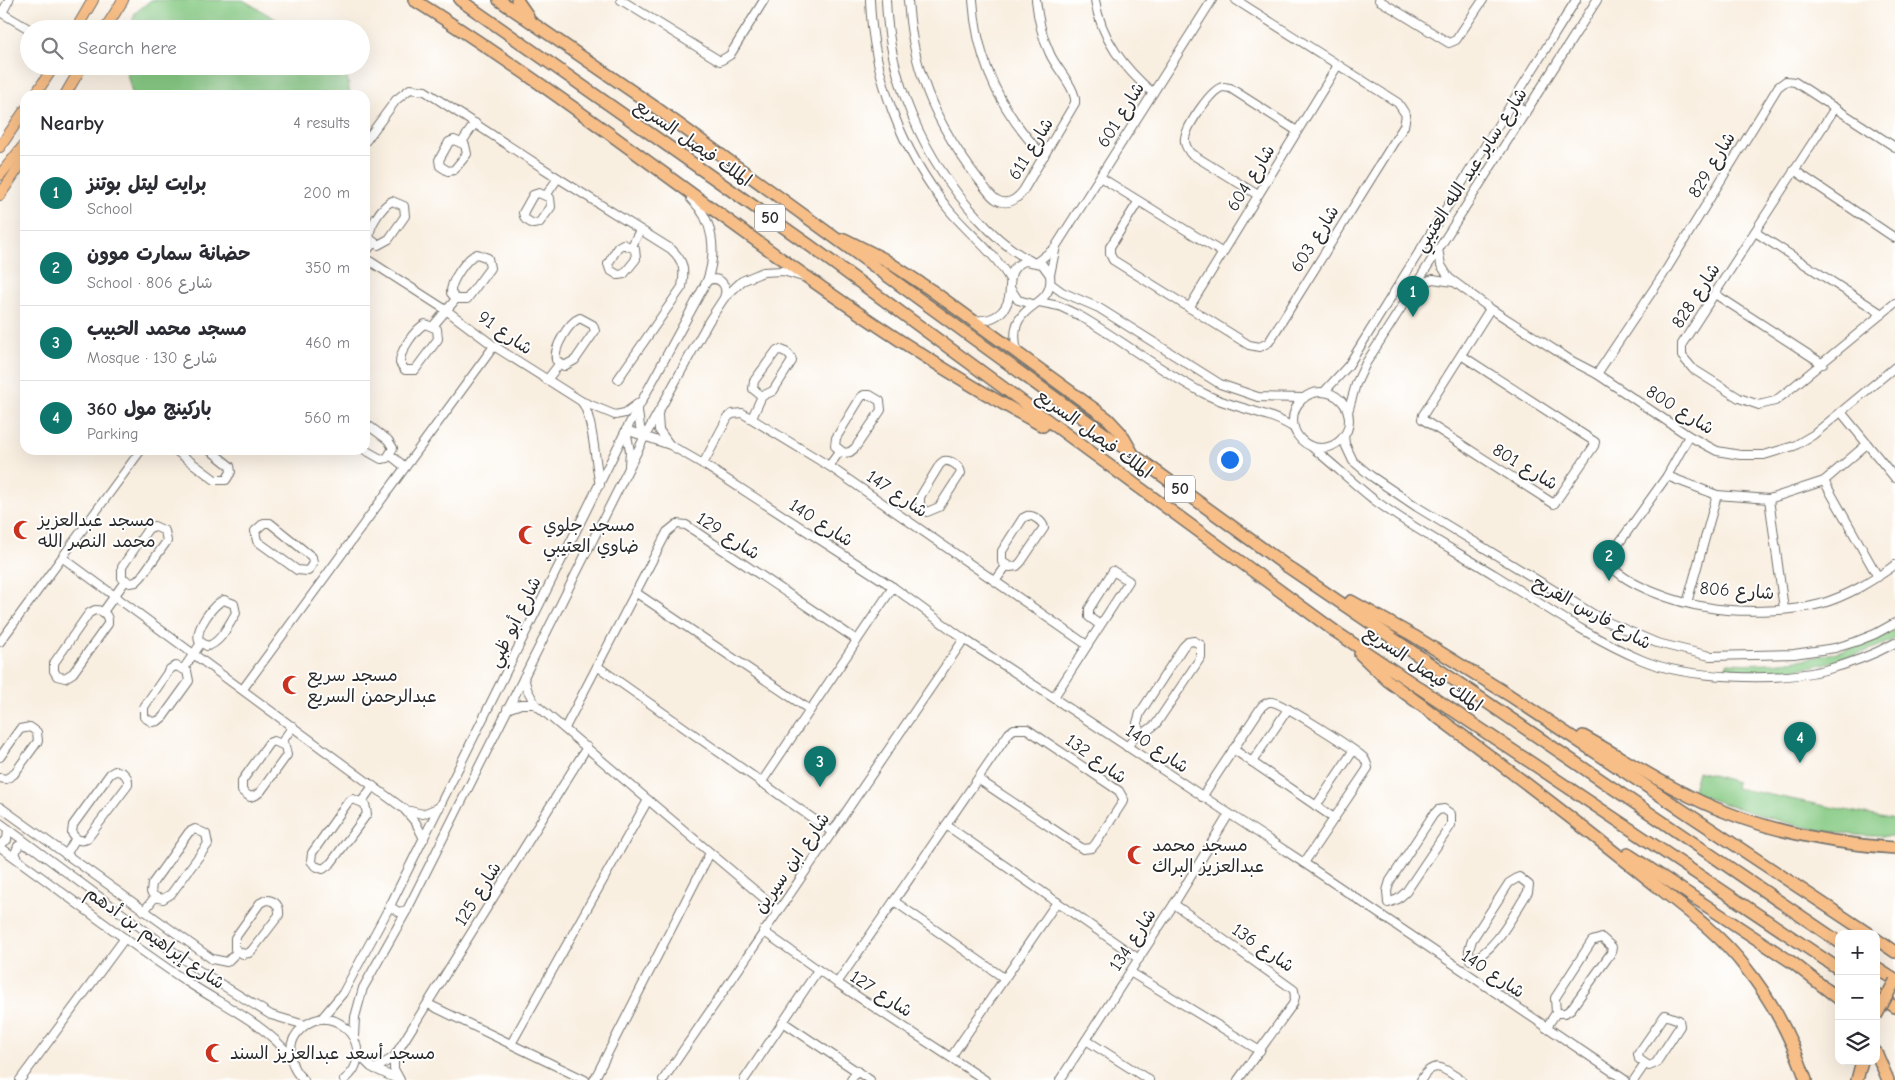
<!DOCTYPE html>
<meta charset="utf-8">
<style>
:root{--surface:#fff;--page:#f2f2f3;--text:#2b2b33;--muted:#7c7c81;--line:#e1e1e2;--accent:#0f766e}
body{margin:0;font-family:"Comic Neue","Playpen Sans Arabic",sans-serif;background:var(--page);color:var(--text)}
.controls{position:absolute;right:15px;bottom:15px;display:grid;overflow:hidden;border-radius:10px;box-shadow:0 5px 20px #0002}
.controls button{width:45px;height:45px;display:grid;place-items:center;padding:0;border:0;border-bottom:1px solid var(--line);background:var(--surface);color:var(--text);font:25px sans-serif}
.you{position:absolute;left:1229px;top:459px;width:18px;height:18px;margin:-12px;border:4px solid #fff;border-radius:50%;background:#1a73e8;box-shadow:0 0 0 8px #1a73e833}
.badge{display:grid;place-items:center;width:32px;height:32px;border-radius:50%;background:var(--accent);color:#fff;font-size:16px;font-weight:700}
.pin{position:absolute;translate:-50% -41px;filter:drop-shadow(0 1px 2px #0008)}
.pin::after{content:'';position:absolute;top:26px;width:18px;height:15px;background:inherit;clip-path:polygon(0 0,100% 0,50% 100%)}
.list{margin:0;padding:0;list-style:none}
h2{display:flex;justify-content:space-between;align-items:center;height:65px;margin:0;padding:0 20px;font-size:21px}
h2 small{font-size:16px;font-weight:400;color:var(--muted)}
.list li{display:grid;grid-template-columns:32px 1fr auto;gap:15px;align-items:center;box-sizing:border-box;height:75px;padding:0 20px;border-top:1px solid var(--line)}
.list b{display:block;font-size:19px;white-space:nowrap}
.list p{margin:0;font-size:16px;white-space:nowrap;color:var(--muted)}
.list em{font-size:16px;font-style:normal;color:var(--muted)}
.icon{flex:none;width:28px;height:28px;fill:none;stroke:currentColor;stroke-width:2;stroke-linecap:round;stroke-linejoin:round}
.map{position:relative;flex:none;width:1895px;height:1080px;overflow:hidden}
.search{position:absolute;background:var(--surface);box-shadow:0 5px 20px #0002;left:20px;top:20px;width:350px;height:55px;display:flex;align-items:center;gap:12px;box-sizing:border-box;padding:0 18px;border-radius:28px;color:var(--muted);font-size:19px}
.panel{position:absolute;background:var(--surface);box-shadow:0 5px 20px #0002;left:20px;top:90px;width:350px;height:365px;border-radius:15px}
.map>svg:first-child{display:block}
.green{fill:#87ca84;stroke:#597a58}
.lines{fill:none;stroke-linecap:round;stroke-linejoin:round}
.minor-casing{stroke:#73706b;stroke-width:10}
.major-casing{stroke:#73706b;stroke-width:12}
.highway-casing{stroke:#73706b;stroke-width:14}
.minor{stroke:#fff;stroke-width:8}
.major{stroke:#f7be87;stroke-width:10}
.highway{stroke:#f7be87;stroke-width:11}
.highway-bridge-casing{stroke:#73706b;stroke-width:14;stroke-linecap:butt}
.highway-bridge{stroke:#f7be87;stroke-width:11}
.labels{text-anchor:middle;dominant-baseline:central;stroke-width:4;stroke-linejoin:round;paint-order:stroke}
.shield{fill:#fff;stroke:#6b6b6b;stroke-width:1}
.shield-label{font-size:16px;font-weight:bold;fill:#2b2b2b}
.street-label{font-size:18px;fill:#2b2b2b;stroke:#fff}
.poi-label{font-size:18px;fill:#2b2b2b;stroke:#fff;text-anchor:start}
</style>
<div class="map">
<svg width="1895" height="1080" viewBox="0 0 1895 1080">
<rect width="100%" height="100%" fill="#fff"/>
<filter id="ink" filterUnits="userSpaceOnUse"><feTurbulence type="fractalNoise" baseFrequency=".02" numOctaves="2"/><feDisplacementMap in="SourceGraphic" scale="10" xChannelSelector="R" yChannelSelector="G"/><feConvolveMatrix kernelMatrix="1 2 1 2 8 2 1 2 1" color-interpolation-filters="sRGB"/></filter>
<filter id="wash" filterUnits="userSpaceOnUse"><feTurbulence type="fractalNoise" baseFrequency=".0096" numOctaves="4" result="noise"/><feDisplacementMap in="SourceGraphic" scale="20" xChannelSelector="R" yChannelSelector="G"/><feGaussianBlur stdDeviation="1.12" result="paint"/><feColorMatrix in="noise" values="0 0 0 0 0 0 0 0 0 0 0 0 0 0 0 0 0 1.4 0 .05"/><feComposite in="paint" operator="in"/></filter>
<g filter="url(#wash)">
<rect width="100%" height="100%" fill="#f9efe1"/>
<g class="green">
<path d="M151,0H243L293,29H130L135,13Z"/>
<path d="M125,66H343L346,69L350,95H136L132,93Z"/>
<path d="M1895,630V639C1841,665 1785,675 1725,672L1727,663C1787,666 1841,656 1895,630Z"/>
<path d="M1698,771L1737,782L1736,788L1895,820V836C1824,839 1758,815 1692,793Z"/>
</g>
</g>
<g filter="url(#ink)">
<g class="lines">
<defs>
<g id="minor">
<path d="M621,0L720,61L730,55L764,0"/>
<path d="M870,0C873,77 901,150 949,210C968,233 994,252 1009,278"/>
<path d="M886,0C889,81 923,158 978,218C993,235 1010,250 1031,261"/>
<path d="M908,0C910,27 914,54 923,79C935,117 955,149 979,180C984,186 990,196 997,200C1008,206 1017,199 1023,191L1075,103C1077,89 1056,68 1050,54C1042,37 1038,19 1036,0"/>
<path d="M973,0C977,61 1001,113 1044,156"/>
<path d="M1095,0C1101,39 1124,68 1153,93"/>
<path d="M1379,0L1449,43L1456,40L1483,0"/>
<path d="M0,12L29,29"/>
<path d="M2,13L9,0"/>
<path d="M1522,94L1518,105L1525,114"/>
<path d="M1835,108L1682,344V356L1693,369L1739,398L1759,405L1775,401L1788,391L1895,303"/>
<path d="M454,140L465,145L467,154L454,170L448,171L440,166L439,160L449,142Z"/>
<path d="M365,142L396,100L410,89L425,91L558,178L671,249C684,261 685,270 682,287L618,379"/>
<path d="M462,142L475,123"/>
<path d="M1794,170L1895,238"/>
<path d="M1100,177L1223,253"/>
<path d="M539,193L550,198L551,207L539,223L533,224L525,219L523,213L533,195Z"/>
<path d="M547,194L558,178"/>
<path d="M1258,195L1190,153C1187,148 1184,144 1185,138C1187,126 1211,89 1223,87L1230,88L1297,131"/>
<path d="M392,201L404,206L405,216L389,239L378,245L370,239C367,228 382,206 392,201Z"/>
<path d="M1138,202L1110,247V254L1113,260L1249,345L1260,347L1269,342L1404,126L1406,115L1398,103L1236,0"/>
<path d="M1755,232L1882,314"/>
<path d="M623,244L635,249L636,259L624,274L618,275L610,270L608,264L618,247Z"/>
<path d="M632,246L640,230"/>
<path d="M1438,249L1441,265L1449,278L1491,309L1572,361L1597,374L1689,436L1717,451L1740,455H1764L1794,446L1813,435L1895,367"/>
<path d="M365,253L374,242"/>
<path d="M477,254L488,258L490,268L467,299H456L451,293C450,282 467,257 477,254Z"/>
<path d="M365,258L446,310L494,346L581,401L615,415L625,413L640,402"/>
<path d="M1037,262L1055,248"/>
<path d="M1050,275L1056,246L1212,0"/>
<path d="M707,281C719,275 729,285 724,298"/>
<path d="M1051,284L1062,292L1099,308L1220,384L1258,397L1304,398"/>
<path d="M1414,286L1433,279L1453,282"/>
<path d="M1010,288L1018,300L1033,304"/>
<path d="M1715,294L1823,364"/>
<path d="M1039,302L1059,306L1080,316C1123,341 1163,373 1207,395C1235,409 1268,411 1294,428"/>
<path d="M1189,308L1338,65"/>
<path d="M580,318L593,325L595,331L575,360L564,366L556,360C553,348 569,322 580,318Z"/>
<path d="M974,320C991,322 1006,314 1009,297C1012,281 1006,269 1025,261L1042,264L1050,275C1055,312 1005,299 1017,351"/>
<path d="M425,324L437,329L438,339L415,370H405L400,363C399,352 415,329 425,324Z"/>
<path d="M433,326L456,299"/>
<path d="M777,350C784,349 791,355 792,361L773,391L762,396L753,389L754,381Z"/>
<path d="M1461,355L1595,442L1594,446L1554,504L1422,419L1423,415L1490,309"/>
<path d="M1597,374L1663,275L1778,87L1786,81L1795,82L1895,147"/>
<path d="M547,380L560,363"/>
<circle cx="1321" cy="420" r="28"/>
<path d="M1324,392L1348,366L1576,0"/>
<path d="M864,395H870L880,401L881,410L855,448L850,452L844,453L835,446L836,438L861,397Z"/>
<path d="M581,401C593,414 595,464 600,485"/>
<path d="M638,411L640,427L644,438"/>
<path d="M1348,412L1356,384L1366,363L1597,0"/>
<path d="M1841,412L1895,478"/>
<path d="M658,416L659,430L669,444"/>
<path d="M752,418L762,396"/>
<path d="M365,423L388,440L393,448L387,458L381,459L365,450"/>
<path d="M626,430L670,445L703,464L893,587L964,639L1304,863L1625,1080"/>
<path d="M626,430L630,451L629,465"/>
<path d="M1344,436L1345,444L1353,461L1371,476L1417,507L1603,620L1657,643L1710,656L1794,654L1835,648L1855,642L1875,634L1895,623"/>
<path d="M1689,436L1667,476L1612,553L1609,564C1627,586 1678,603 1706,607C1735,613 1791,612 1820,604C1848,596 1872,581 1895,565"/>
<path d="M1313,448C1333,464 1353,483 1373,499C1410,527 1456,551 1495,575C1543,605 1590,638 1642,660C1687,679 1778,682 1825,670C1849,664 1873,655 1895,643"/>
<path d="M175,450L215,480H226L231,472L230,466L210,450"/>
<path d="M390,455L404,466"/>
<path d="M944,461C951,460 960,466 961,473L939,507L927,512L920,507V497L940,464Z"/>
<path d="M703,464L728,417L732,414L742,413L829,466L1087,645"/>
<path d="M829,466L840,451"/>
<path d="M1667,476L1717,495L1769,499L1824,481L1867,444"/>
<path d="M1824,481L1878,577"/>
<path d="M1769,499L1784,609"/>
<path d="M1027,516C1033,515 1043,521 1044,528L1021,562L1017,566L1010,567L1002,562V551L1023,518Z"/>
<path d="M264,523H270L312,557L313,563L308,571L297,570L257,541L255,531Z"/>
<path d="M154,526L165,531L167,541L141,577L136,582L130,583L122,578V567L148,529Z"/>
<path d="M63,558L404,809L416,823L424,839"/>
<path d="M996,580L1007,565"/>
<path d="M635,592L810,710"/>
<path d="M224,600L234,604L236,613C229,624 220,644 207,646L199,641C195,629 213,604 224,600Z"/>
<path d="M1687,603L1717,495"/>
<path d="M95,610C103,610 109,615 108,624L73,673L65,678L57,676L54,671V663L89,613Z"/>
<path d="M103,612L126,580"/>
<path d="M1194,641L1201,645V657L1156,724L1147,731L1139,732L1137,723L1140,713L1183,647L1188,642Z"/>
<path d="M0,642L141,450"/>
<path d="M176,666L187,671L189,681L163,717L158,721L152,722L144,717V707L170,669Z"/>
<path d="M597,666L832,832"/>
<path d="M184,668L201,643"/>
<path d="M524,677L527,689L535,704L778,910"/>
<path d="M243,689L494,346"/>
<path d="M1054,697L1129,581L1113,571L1089,609V617L1100,625"/>
<path d="M507,709L521,704H535"/>
<path d="M565,728L667,532L677,524L686,525L857,640"/>
<path d="M274,741L285,746L287,755L261,791L256,795L250,797L242,791V781L269,743Z"/>
<path d="M282,742L293,726"/>
<path d="M1127,747L1139,732"/>
<path d="M1233,749L1334,818"/>
<path d="M0,757L20,729L30,727L37,732L38,741L14,774L6,779L0,778"/>
<path d="M1252,762L1288,709"/>
<path d="M115,771C124,771 129,777 128,785L87,839C81,842 75,840 72,833L73,825L110,774Z"/>
<path d="M761,783L893,587"/>
<path d="M1202,797L1262,706C1265,704 1268,701 1272,702C1283,703 1352,748 1363,757C1366,760 1367,764 1368,768L1304,863"/>
<path d="M353,799L365,804L367,814L331,863L323,869L315,866L311,861L312,853L348,802Z"/>
<path d="M362,801L373,786"/>
<path d="M1316,806L1353,751"/>
<path d="M0,807L212,959L227,962L238,951"/>
<path d="M1444,809L1451,814V825L1406,892L1398,899L1388,903L1387,891L1390,881L1433,815L1438,810Z"/>
<path d="M406,810L423,814L440,807"/>
<path d="M0,823L198,970L271,1015L305,1025"/>
<path d="M946,825L1139,959"/>
<path d="M195,829L206,834L208,844L171,894L163,899L155,897L151,892L152,884L189,832Z"/>
<path d="M0,844L7,840L8,829"/>
<path d="M0,847C63,892 124,940 189,983C224,1006 264,1023 291,1057"/>
<path d="M66,855L76,838"/>
<path d="M19,860L15,854L18,846L22,844L30,847"/>
<path d="M1519,877L1529,885L1528,892C1514,913 1495,953 1470,960L1469,950L1472,940L1509,883Z"/>
<path d="M266,900C275,900 280,906 279,915L253,949L249,953L243,954L235,949V938L260,903Z"/>
<path d="M894,901L1004,978"/>
<path d="M391,904L392,908L399,912L407,910"/>
<path d="M1174,904L1294,990L1295,997L1293,1004L1238,1080"/>
<path d="M144,911L155,897"/>
<path d="M763,931L837,983L985,1080"/>
<path d="M1602,938L1612,947L1611,953L1571,1009L1565,1013H1556L1555,998L1592,941Z"/>
<path d="M1130,972L1260,1051"/>
<path d="M837,983C895,900 952,817 1009,733L1014,729H1027L1119,791L1124,800L1096,843L1092,848L1083,849L978,779"/>
<path d="M428,1004L585,1080"/>
<path d="M1665,1015L1679,1020L1680,1026L1656,1063L1649,1066L1639,1059L1638,1054Z"/>
<path d="M321,1019L343,993L391,904L626,430L707,281C717,252 714,220 691,199"/>
<path d="M783,1022L870,1080"/>
<path d="M1546,1028L1556,1013"/>
<path d="M354,1037L355,1017L363,988L407,910L644,438L709,321L724,298L742,281L763,272L783,271L803,277"/>
<path d="M1086,1040L1149,1080"/>
<path d="M511,1044L648,800"/>
<path d="M358,1054L371,1067L399,1080"/>
<path d="M394,1057V1069L400,1080"/>
<path d="M951,1057L1057,902"/>
<path d="M375,1069L394,1057L587,747"/>
<path d="M20,1080L125,938"/>
<path d="M304,1080C295,1073 290,1062 291,1050C291,1041 296,1033 303,1027C337,998 380,1053 344,1080"/>
<path d="M594,1080L710,853"/>
<path d="M663,1080L964,639"/>
<path d="M744,1080L818,970"/>
<path d="M851,1080L857,1071"/>
<path d="M1060,1080L1174,904L1229,814"/>
<path d="M1421,1080C1434,1058 1444,1069 1461,1080"/>
<path d="M1634,1080L1645,1064"/>
</g>
<g id="major">
<path d="M76,29L93,0"/>
<path d="M105,29L123,0"/>
<path d="M35,95L54,66"/>
<path d="M65,95L82,66"/>
<path d="M0,147L25,110"/>
<path d="M0,175L25,144"/>
<path d="M0,195L25,158"/>
</g>
<g id="highway">
<path d="M414,0C629,134 819,306 1043,426"/>
<path d="M460,0L809,245L1336,632L1839,969"/>
<path d="M499,0L655,107L1288,567L1839,942"/>
<path d="M517,0L528,16"/>
<path d="M844,239L884,259L931,290L1108,419L1121,433L1133,454"/>
<path d="M1351,601L1414,636L1509,695L1869,934"/>
<path d="M1360,654L1387,680C1472,742 1556,805 1638,871C1673,900 1717,930 1745,967C1772,1000 1792,1039 1806,1080"/>
<path d="M1583,736C1630,762 1677,794 1728,813C1782,834 1837,844 1895,848"/>
<path d="M1628,854L1793,963L1839,999"/>
<path d="M1876,939L1895,952"/>
<path d="M1876,968L1895,980"/>
<path d="M1876,994L1895,1007"/>
<path d="M1876,1052L1888,1080"/>
<path d="M1857,1080L1862,1061"/>
</g>
</defs>
<use href="#minor" class="minor-casing"/>
<use href="#major" class="major-casing"/>
<use href="#highway" class="highway-casing"/>
<use href="#minor" class="minor"/>
<use href="#major" class="major"/>
<use href="#highway" class="highway"/>
<defs>
<path id="highway-bridge" d="M1876,1016L1895,981"/>
</defs>
<use href="#highway-bridge" class="highway-bridge-casing"/>
<use href="#highway-bridge" class="highway-bridge"/>
</g>
</g>
<defs>
<symbol id="mosque-bare" viewBox="-9 -9 18 18"><path d="M3.5-4.9A6 6 0 1 0 3.5 4.9A5 5 0 1 1 3.5-4.9Z" fill="#c8321e" stroke="#fff" stroke-width="2.5" paint-order="stroke"/></symbol>
</defs>
<g fill-rule="evenodd">
<use href="#mosque-bare" x="9" y="516" width="28" height="28"/>
<use href="#mosque-bare" x="514" y="521" width="28" height="28"/>
<use href="#mosque-bare" x="278" y="671" width="28" height="28"/>
<use href="#mosque-bare" x="1123" y="841" width="28" height="28"/>
<use href="#mosque-bare" x="201" y="1039" width="28" height="28"/>
</g>
<g class="labels">
<g class="shield">
<rect x="755" y="204.5" width="30" height="27" rx="4"/>
<rect x="1165" y="475.5" width="30" height="27" rx="4"/>
</g>
<g class="shield-label">
<text x="770" y="218">50</text>
<text x="1180" y="489">50</text>
</g>
<g class="street-label">
<text transform="translate(1121 115) rotate(-58)">شارع 601</text>
<text transform="translate(693 143) rotate(35)">الملك فيصل السريع</text>
<text transform="translate(1031 149) rotate(-58)">شارع 611</text>
<text transform="translate(1712 165) rotate(-59)">شارع 829</text>
<text transform="translate(1471 170) rotate(-57)">شارع ساير عبد الله العتيبي</text>
<text transform="translate(1251 178) rotate(-58)">شارع 604</text>
<text transform="translate(1315 239) rotate(-58)">شارع 603</text>
<text transform="translate(1696 296) rotate(-57)">شارع 828</text>
<text transform="translate(505 333) rotate(35)">شارع 91</text>
<text transform="translate(1680 410) rotate(32)">شارع 800</text>
<text transform="translate(1094 434) rotate(36)">الملك فيصل السريع</text>
<text transform="translate(1525 467) rotate(31)">شارع 801</text>
<text transform="translate(897 494) rotate(34)">شارع 147</text>
<text transform="translate(821 523) rotate(33)">شارع 140</text>
<text transform="translate(728 536) rotate(33)">شارع 129</text>
<text transform="translate(1737 591) rotate(4)">شارع 806</text>
<text transform="translate(1592 613) rotate(29)">شارع فارس الفريح</text>
<text transform="translate(515 622) rotate(-64)">شارع أبو ظبي</text>
<text transform="translate(1423 669) rotate(34)">الملك فيصل السريع</text>
<text transform="translate(1157 749) rotate(34)">شارع 140</text>
<text transform="translate(1096 759) rotate(36)">شارع 132</text>
<text transform="translate(792 863) rotate(-55)">شارع ابن سيرين</text>
<text transform="translate(478 894) rotate(-58)">شارع 125</text>
<text transform="translate(155 938) rotate(35)">شارع إبراهيم بن أدهم</text>
<text transform="translate(1133 940) rotate(-57)">شارع 134</text>
<text transform="translate(1263 948) rotate(35)">شارع 136</text>
<text transform="translate(1493 974) rotate(34)">شارع 140</text>
<text transform="translate(881 994) rotate(33)">شارع 127</text>
</g>
<g class="poi-label">
<text x="38" y="520">مسجد عبدالعزيز<tspan x="38" dy="21">محمد النصر الله</tspan></text>
<text x="543" y="525">مسجد جلوي<tspan x="543" dy="21">ضاوي العتيبي</tspan></text>
<text x="307" y="675">مسجد سريع<tspan x="307" dy="21">عبدالرحمن السريع</tspan></text>
<text x="1152" y="845">مسجد محمد<tspan x="1152" dy="21">عبدالعزيز البراك</tspan></text>
<text x="230" y="1053">مسجد أسعد عبدالعزيز السند</text>
</g>
</g>
</svg>
<div class="controls">
<button>+</button>
<button>−</button>
<button><svg class="icon" aria-label="layers" viewBox="0 0 24 24"><path d="M12 4l9 5-9 5-9-5zM3 14l9 5 9-5"/></svg></button>
</div>
<div class="you"></div>
<div class="pin badge" style="left:1413px;top:317px">1</div>
<div class="pin badge" style="left:1609px;top:581px">2</div>
<div class="pin badge" style="left:820px;top:787px">3</div>
<div class="pin badge" style="left:1800px;top:763px">4</div>
<div class="search"><svg class="icon" aria-label="search" viewBox="0 0 24 24"><circle cx="10" cy="10" r="6"/><path d="M15 15l6 6"/></svg>Search here</div>
<section class="panel">
<h2>Nearby<small>4 results</small></h2>
<ul class="list">
<li><span class="badge">1</span><div><b>برايت ليتل بوتنز</b><p>School</p></div><em>200 m</em></li>
<li><span class="badge">2</span><div><b>حضانة سمارت موون</b><p>School · شارع 806</p></div><em>350 m</em></li>
<li><span class="badge">3</span><div><b>مسجد محمد الحبيب</b><p>Mosque · شارع 130</p></div><em>460 m</em></li>
<li><span class="badge">4</span><div><b>باركينج مول 360</b><p>Parking</p></div><em>560 m</em></li>
</ul>
</section>
</div>
